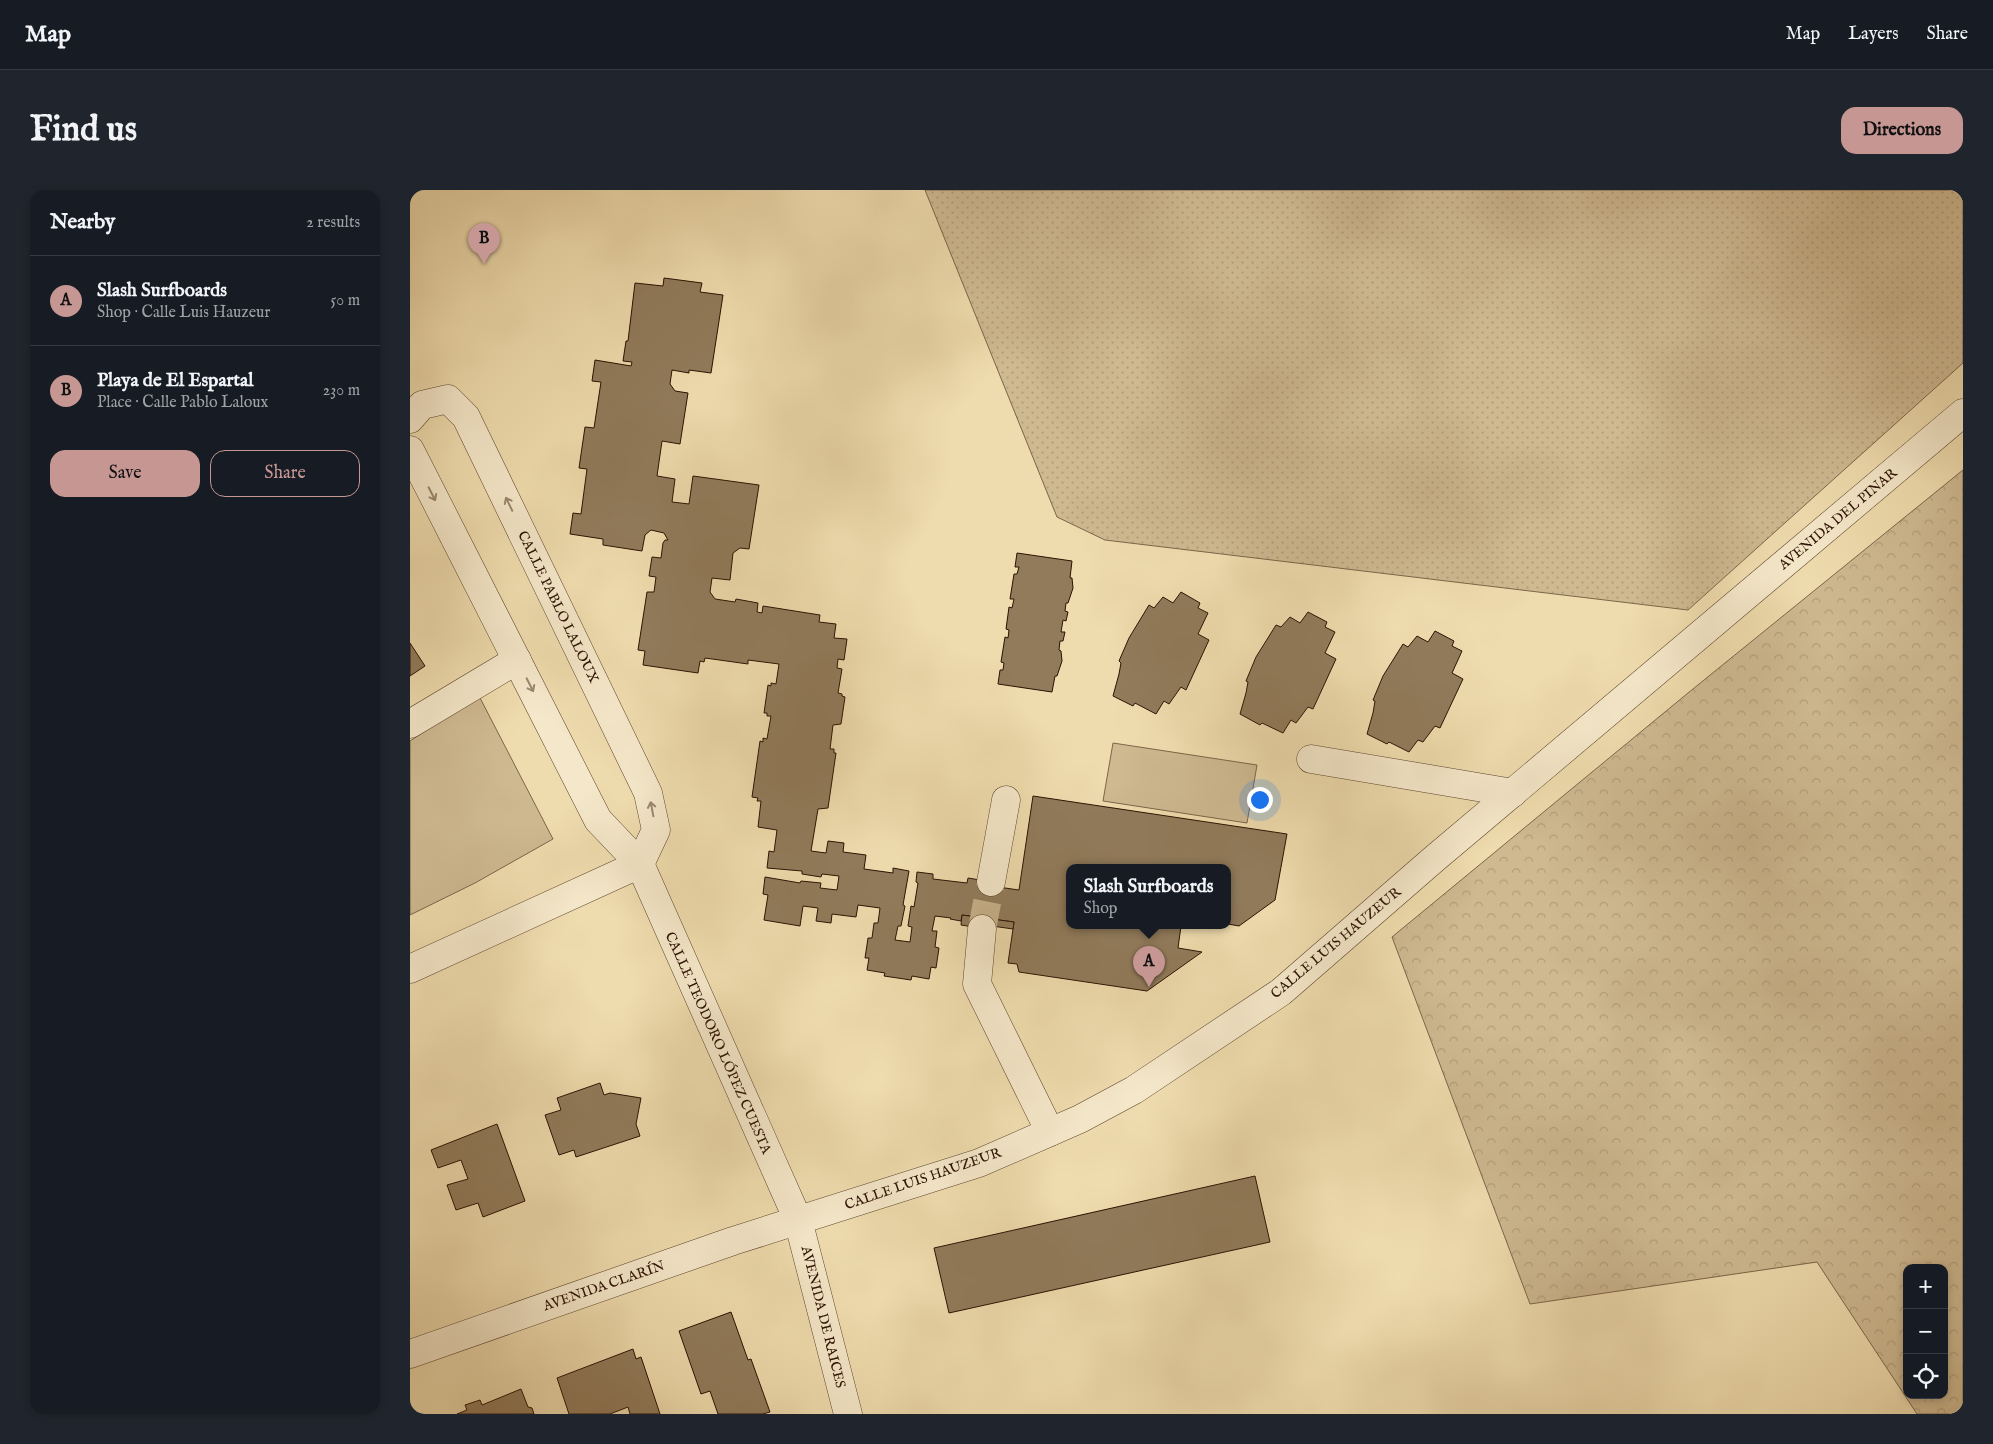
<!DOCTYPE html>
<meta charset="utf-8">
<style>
:root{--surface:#171b24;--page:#20242c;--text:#f1f3f6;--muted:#9ea1a6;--line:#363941;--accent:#c59692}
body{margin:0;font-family:"IM FELL English",serif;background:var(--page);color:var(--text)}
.controls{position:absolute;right:15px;bottom:15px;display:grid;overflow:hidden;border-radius:10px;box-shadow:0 2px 8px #0003}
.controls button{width:45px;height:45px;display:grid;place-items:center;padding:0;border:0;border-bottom:1px solid var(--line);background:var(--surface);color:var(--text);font:25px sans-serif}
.you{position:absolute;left:849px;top:609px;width:18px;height:18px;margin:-12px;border:4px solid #fff;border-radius:50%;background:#1a73e8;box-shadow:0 0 0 8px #1a73e833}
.badge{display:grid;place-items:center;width:32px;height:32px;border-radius:50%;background:var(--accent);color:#111;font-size:16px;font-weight:700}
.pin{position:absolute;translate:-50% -41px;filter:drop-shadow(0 1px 2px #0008)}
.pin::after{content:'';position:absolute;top:26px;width:18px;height:15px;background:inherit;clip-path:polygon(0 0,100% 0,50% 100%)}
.popup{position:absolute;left:656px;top:674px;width:165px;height:65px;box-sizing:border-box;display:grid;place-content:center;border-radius:10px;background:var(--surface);filter:drop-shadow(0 1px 4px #0005);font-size:16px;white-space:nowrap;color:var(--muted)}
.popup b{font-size:19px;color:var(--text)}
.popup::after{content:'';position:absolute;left:50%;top:100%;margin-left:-10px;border:10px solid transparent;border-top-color:var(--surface)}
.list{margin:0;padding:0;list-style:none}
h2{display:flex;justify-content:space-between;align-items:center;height:65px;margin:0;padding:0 20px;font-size:21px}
h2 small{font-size:16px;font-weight:400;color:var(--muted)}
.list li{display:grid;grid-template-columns:32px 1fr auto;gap:15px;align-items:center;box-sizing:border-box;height:90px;padding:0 20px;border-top:1px solid var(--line)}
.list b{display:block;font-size:19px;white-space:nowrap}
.list p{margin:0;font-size:16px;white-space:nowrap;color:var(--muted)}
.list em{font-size:16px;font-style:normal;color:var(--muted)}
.actions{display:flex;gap:10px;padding:15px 20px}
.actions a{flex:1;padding:11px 0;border:1px solid var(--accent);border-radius:15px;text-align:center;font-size:18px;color:var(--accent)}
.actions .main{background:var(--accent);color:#111}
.icon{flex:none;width:28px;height:28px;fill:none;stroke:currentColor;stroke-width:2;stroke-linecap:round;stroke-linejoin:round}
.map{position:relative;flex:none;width:1553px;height:1224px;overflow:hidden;border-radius:15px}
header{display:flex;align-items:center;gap:30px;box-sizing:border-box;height:70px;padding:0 25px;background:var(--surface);border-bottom:1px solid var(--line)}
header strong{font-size:24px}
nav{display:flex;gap:28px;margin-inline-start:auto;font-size:18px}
.intro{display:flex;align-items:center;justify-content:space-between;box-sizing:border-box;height:120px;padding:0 30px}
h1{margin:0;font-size:35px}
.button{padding:12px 22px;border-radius:15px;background:var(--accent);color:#111;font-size:18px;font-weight:700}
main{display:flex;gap:30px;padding:0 30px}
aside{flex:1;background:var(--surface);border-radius:15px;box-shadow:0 2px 8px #0003}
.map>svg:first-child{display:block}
.grass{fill:url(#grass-dots);stroke:#7d654a}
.forest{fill:url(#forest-crowns);stroke:#7d654a;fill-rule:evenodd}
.garden{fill:#ceb991;stroke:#7d654a}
.building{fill:#917b5b;stroke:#2c1102}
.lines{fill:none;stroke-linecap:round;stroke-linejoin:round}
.minor-tunnel{stroke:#c8b38c;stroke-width:28;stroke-dasharray:28 14;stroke-linecap:butt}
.minor-casing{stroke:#5d442d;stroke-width:29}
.minor{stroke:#f5e8ca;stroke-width:28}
.oneway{stroke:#9b8770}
.labels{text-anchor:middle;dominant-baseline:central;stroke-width:4;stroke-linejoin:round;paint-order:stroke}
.street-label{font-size:14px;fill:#2c1102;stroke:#f5e8ca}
</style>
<header>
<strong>Map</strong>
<nav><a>Map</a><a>Layers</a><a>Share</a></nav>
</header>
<div class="intro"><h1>Find us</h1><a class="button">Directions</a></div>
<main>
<aside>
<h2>Nearby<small>2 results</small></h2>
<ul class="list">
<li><span class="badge">A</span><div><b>Slash Surfboards</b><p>Shop · Calle Luis Hauzeur</p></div><em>50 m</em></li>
<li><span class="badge">B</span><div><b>Playa de El Espartal</b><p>Place · Calle Pablo Laloux</p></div><em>230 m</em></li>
</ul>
<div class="actions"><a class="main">Save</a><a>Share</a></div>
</aside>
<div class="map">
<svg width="1553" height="1224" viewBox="0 0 1553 1224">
<defs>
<pattern id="grass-dots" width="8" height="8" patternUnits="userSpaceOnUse" patternTransform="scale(1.25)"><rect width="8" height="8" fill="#ceb991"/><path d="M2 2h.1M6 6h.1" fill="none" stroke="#b19e7b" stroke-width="1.8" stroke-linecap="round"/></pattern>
<pattern id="forest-crowns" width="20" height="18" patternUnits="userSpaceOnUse" patternTransform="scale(1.25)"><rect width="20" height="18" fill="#ceb991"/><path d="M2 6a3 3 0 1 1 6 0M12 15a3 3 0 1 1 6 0" fill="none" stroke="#b19e7b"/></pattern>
</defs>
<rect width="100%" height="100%" fill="#efdcae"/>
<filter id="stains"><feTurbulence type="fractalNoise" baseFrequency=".004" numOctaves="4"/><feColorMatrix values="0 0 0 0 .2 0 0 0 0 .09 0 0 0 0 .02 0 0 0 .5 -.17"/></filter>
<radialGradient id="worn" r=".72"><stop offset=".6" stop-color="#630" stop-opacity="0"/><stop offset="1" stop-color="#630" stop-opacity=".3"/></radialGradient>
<path class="grass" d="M515,0H1553V173L1278,420L695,350L647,327Z"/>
<path class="forest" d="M1553,280V1221L1545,1224H1507L1407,1072L1120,1114L982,747L1278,503ZM1497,1078H1534V1205H1497Z"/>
<g class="garden">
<path d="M69,506L143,649L65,693L0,725V551Z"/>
<path d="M703,553L847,575L837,633L693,611Z"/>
</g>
<g class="building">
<path d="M254,88L292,93L290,102L313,105L301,183L279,180V183L262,180L260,194L265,201L278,203L270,254L252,251L247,286L265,289L262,312L279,314L283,286L349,295L339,359L330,358L323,363L320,390L302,388L300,402L305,409L325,412L326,409L348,413L347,422L352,423L353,416L410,425L409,432L426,434L424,448L437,449L434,470L428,469L427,478L432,479L428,503L432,504V506L435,507L431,534L423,535L420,559H424V563H426L418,618L408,619L401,661L416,663L418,651L434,653L433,662L456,665L454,679L483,683V678L499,681L493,715L495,716L491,736H488L485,750L500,752L502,737L498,736L501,716L504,717L508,693L506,692L507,682L523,684V689L557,693L558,688L588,693V697L609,700L623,606L877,644L865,710L829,736L818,734V678H660V736H771L768,758L792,762L737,801L609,782L607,774L598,773L604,732L552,725L551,731L540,729L541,728L525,726L522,741H527L525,757L529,758L526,778L521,777L519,789L502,786L501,790L474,786L475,783L457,780L459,768H455L458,748H462L464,733H468L470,718L448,715L446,727L422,724L421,733L406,731L408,718L393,716L390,736L354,730L358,705L353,704L355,687L390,693L391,691L411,693L410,698L427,700L429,686L412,684L411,687L392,684V681L357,678L359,661L364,662L367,640L348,637L351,611H347L348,608L342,607L350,551L353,552V548L357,549L361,526H357V523H354L358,495L361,496V493L366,494L369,474L338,470V474L295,468L294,472L290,471L288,483L233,475L235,461L228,460L237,402H244L246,387L239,386L242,367L251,368L253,353L255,350H258L254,343L241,340L235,345L232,361L193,355V349L160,344L163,323L171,324L177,279L169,278L175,237L184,238L191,192L182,191L185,170L221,176L222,172L213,171L216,151H218L225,93L253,96Z"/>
<path d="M607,363L662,371L660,388H662L663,398L658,413H656L655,421L658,422L656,431L653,430L651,442H655L653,451H650L649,460L651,461L652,471L647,486H645L642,502L588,494L590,480H593L594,473L591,472L595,447L598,448L599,440L596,439L599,417L602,418L604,409H600L604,384H607L609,377H605Z"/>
<path d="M771,402L790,413L788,418L798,423L788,444L799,450L776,500L771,497L759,514L754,511L746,524L725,513L723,516L703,506L709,484L711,473L709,471L719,448L739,415L744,418L753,407L763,413Z"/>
<path d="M898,422L917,432L915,437L925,442L915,463L926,469L903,519L898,517L886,533L881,530L873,543L852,533L850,535L830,524L836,503L838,492L836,491L846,467L866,435L871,437L880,427L890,433Z"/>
<path d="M1025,441L1044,451L1042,456L1052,461L1042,483L1053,489L1030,538L1025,536L1013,552L1008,550L999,562L979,552L977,554L957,544L963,523L965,511L963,510L973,486L993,454L998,457L1007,446L1018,452Z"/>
<path d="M0,453L15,476L0,486Z"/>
<path d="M552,725L604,732L603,739L582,736V740L551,735Z"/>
<path d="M190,893L194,905L200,903L231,908L226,934L230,946L166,967L164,960L149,965L135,925L151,920L147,908Z"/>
<path d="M87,934L115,1011L73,1027L68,1013L46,1020L37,995L58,989L51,970L28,978L21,960Z"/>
<path d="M845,986L860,1052L539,1123L524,1058Z"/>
<path d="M321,1122L338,1170L341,1169L360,1222L353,1224H308L300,1201L291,1204L269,1141Z"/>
<path d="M223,1159L226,1169L231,1167L250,1224H220L218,1217L200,1224H159L147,1188Z"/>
<path d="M111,1199L118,1217L122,1218L124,1224H47L57,1220L55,1215L70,1210L72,1215Z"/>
</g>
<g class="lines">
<path class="minor-tunnel" d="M572,739L581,692"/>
<defs>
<g id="minor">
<path d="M0,229L12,215L38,209L56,227L238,603L246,640L230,674L188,630L0,260"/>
<path d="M0,534L107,470"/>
<path d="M901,569L1103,603"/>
<path d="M581,692L596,610"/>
<path d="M572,739L567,794L640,942"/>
<path d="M0,779L230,674L388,1030L438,1224"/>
<path d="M0,1164L323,1051L569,973L670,929L724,900L871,802L1024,669L1553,223"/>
</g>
</defs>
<use href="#minor" class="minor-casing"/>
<use href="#minor" class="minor"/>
</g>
<defs><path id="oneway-shaft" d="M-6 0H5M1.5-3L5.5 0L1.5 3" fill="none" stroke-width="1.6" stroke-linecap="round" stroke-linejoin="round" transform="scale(1.25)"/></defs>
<g class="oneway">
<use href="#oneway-shaft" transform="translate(22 304) rotate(63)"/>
<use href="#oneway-shaft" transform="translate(99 314) rotate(-116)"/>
<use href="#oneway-shaft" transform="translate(120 495) rotate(63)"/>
<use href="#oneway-shaft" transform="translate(242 619) rotate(-101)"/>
</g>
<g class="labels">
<g class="street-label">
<text transform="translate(1428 329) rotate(-40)">AVENIDA DEL PINAR</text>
<text transform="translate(148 417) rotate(64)">CALLE PABLO LALOUX</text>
<text transform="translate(926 753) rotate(-40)">CALLE LUIS HAUZEUR</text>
<text transform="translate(308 853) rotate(66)">CALLE TEODORO LÓPEZ CUESTA</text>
<text transform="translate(513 989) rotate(-19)">CALLE LUIS HAUZEUR</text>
<text transform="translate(194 1096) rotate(-19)">AVENIDA CLARÍN</text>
<text transform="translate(413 1127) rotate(76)">AVENIDA DE RAICES</text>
</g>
</g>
<rect width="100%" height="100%" filter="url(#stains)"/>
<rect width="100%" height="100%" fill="url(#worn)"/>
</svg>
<div class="controls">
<button>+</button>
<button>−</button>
<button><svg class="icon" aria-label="locate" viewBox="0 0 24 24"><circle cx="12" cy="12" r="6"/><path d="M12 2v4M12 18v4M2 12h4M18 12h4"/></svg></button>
</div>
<div class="you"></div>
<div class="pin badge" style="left:739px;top:797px">A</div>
<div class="popup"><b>Slash Surfboards</b>Shop</div>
<div class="pin badge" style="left:74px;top:74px">B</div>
</div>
</main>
